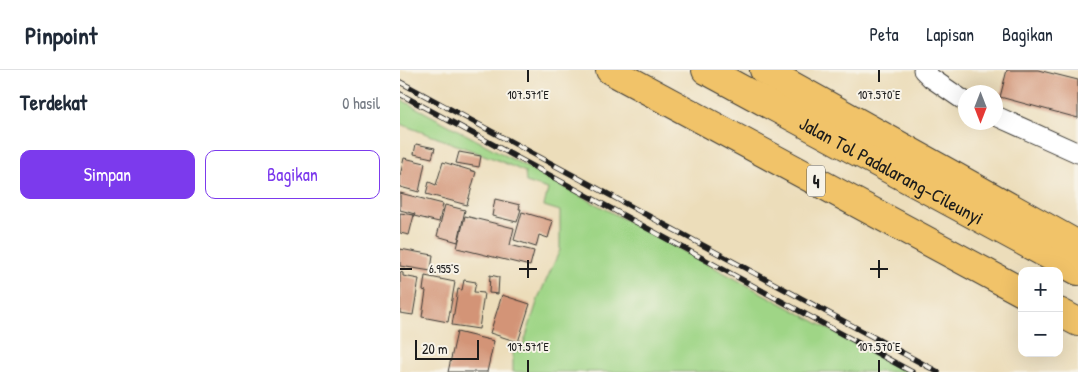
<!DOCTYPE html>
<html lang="id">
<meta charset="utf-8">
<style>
:root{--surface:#fff;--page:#f2f2f3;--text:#1f2937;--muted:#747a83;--line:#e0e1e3;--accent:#7c3aed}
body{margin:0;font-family:"Patrick Hand",sans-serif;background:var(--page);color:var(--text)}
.controls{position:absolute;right:15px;bottom:15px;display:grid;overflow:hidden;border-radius:10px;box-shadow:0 5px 20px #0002}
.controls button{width:45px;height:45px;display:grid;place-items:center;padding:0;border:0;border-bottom:1px solid var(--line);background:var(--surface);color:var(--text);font:25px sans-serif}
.compass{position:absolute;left:558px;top:15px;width:45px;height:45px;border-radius:50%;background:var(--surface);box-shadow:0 5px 20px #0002;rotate:180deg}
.scale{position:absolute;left:15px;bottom:12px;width:64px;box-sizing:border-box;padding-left:5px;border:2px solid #1c1c1c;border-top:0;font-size:14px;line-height:18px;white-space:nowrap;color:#1c1c1c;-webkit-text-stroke:4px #f7f3e8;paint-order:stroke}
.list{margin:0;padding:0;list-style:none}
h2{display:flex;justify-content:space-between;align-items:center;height:65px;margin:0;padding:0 20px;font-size:21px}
h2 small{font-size:16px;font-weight:400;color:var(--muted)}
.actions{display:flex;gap:10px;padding:15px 20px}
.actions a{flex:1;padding:11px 0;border:1px solid var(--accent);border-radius:10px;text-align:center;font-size:18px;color:var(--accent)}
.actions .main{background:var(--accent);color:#fff}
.map{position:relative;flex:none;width:678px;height:302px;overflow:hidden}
header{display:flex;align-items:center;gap:30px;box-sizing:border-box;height:70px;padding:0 25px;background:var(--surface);border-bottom:1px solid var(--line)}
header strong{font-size:24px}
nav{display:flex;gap:28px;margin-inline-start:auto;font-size:18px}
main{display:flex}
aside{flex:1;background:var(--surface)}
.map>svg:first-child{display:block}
.green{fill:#9fd586;stroke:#5e7851}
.building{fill:#d39477}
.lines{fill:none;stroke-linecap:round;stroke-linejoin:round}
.street-casing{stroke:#3b3934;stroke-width:21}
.highway-casing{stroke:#3b3934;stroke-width:30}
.street{stroke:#fff;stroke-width:19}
.highway{stroke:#f1c369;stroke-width:28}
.rail-casing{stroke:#1c1c1c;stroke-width:5.5}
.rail{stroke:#f7f3e8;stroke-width:4;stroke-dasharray:11;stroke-linecap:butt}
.ticks{fill:none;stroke:#1c1c1c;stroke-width:2}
.labels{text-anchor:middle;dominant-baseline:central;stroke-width:4;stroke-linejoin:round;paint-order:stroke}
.shield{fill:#f7f3e8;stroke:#5e5c59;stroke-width:1}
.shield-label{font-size:18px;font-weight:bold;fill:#1c1c1c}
.street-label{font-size:19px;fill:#1c1c1c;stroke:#f7f3e8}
.ticks-label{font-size:12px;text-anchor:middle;fill:#1c1c1c;stroke:#f7f3e8;stroke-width:4;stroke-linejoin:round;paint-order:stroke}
</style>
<header>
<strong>Pinpoint</strong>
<nav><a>Peta</a><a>Lapisan</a><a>Bagikan</a></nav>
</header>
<main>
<aside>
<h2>Terdekat<small>0 hasil</small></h2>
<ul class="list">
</ul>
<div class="actions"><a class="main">Simpan</a><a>Bagikan</a></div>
</aside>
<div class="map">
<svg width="678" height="302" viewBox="0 0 678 302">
<rect width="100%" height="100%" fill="#f7f3e8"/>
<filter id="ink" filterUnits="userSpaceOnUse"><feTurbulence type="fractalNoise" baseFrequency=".02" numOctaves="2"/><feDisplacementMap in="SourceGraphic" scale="10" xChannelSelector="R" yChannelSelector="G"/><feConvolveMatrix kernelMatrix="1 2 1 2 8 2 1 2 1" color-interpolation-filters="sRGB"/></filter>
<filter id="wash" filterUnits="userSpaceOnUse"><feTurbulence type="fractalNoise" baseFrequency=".0096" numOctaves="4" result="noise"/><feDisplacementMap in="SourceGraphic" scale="20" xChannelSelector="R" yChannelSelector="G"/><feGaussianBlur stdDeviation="1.12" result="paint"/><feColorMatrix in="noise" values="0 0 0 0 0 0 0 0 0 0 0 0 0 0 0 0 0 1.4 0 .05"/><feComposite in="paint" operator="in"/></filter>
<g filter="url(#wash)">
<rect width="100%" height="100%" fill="#ecddba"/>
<path class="green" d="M0,29L509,302H113V279L121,282L139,226L160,180V141L144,136L148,119L126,112L125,102L100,91L0,54Z"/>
<g id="blocks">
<g class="building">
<path d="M607,0H638L678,10V48L600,27Z"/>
<path d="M16,74L35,78L32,88L14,84Z"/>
<path d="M59,82L81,86L79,97L56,93Z"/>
<path d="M4,88L25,93L19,122L0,117V106Z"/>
<path d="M43,92L76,102L67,135L26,124L29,112L36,115Z"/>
<path d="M0,123L43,134L39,152L14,146L15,144L0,140Z"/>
<path d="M95,129L120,135L119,139H121L117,152L92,146Z"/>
<path d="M45,135L65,140L58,172L37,166Z"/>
<path d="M122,142L153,151L148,168L139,165L136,177L114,170Z"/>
<path d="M0,143L14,145L9,165L0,163Z"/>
<path d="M65,146L114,158L110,175L134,181L130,196L57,178Z"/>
<path d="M0,179L33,185L31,201L0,196Z"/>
<path d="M0,202L3,203V206L19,209L13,245L0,243Z"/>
<path d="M90,205L99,207L98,224L89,223Z"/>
<path d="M25,206L55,212L48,252L22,247L26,221L23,220Z"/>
<path d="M64,210L76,212L74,222L84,223L79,259L52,255L58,219L62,220Z"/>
<path d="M102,225L130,234L118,272L90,263Z"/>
<path d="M57,262L94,271L87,302H48Z"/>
</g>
</g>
</g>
<g filter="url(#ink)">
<use href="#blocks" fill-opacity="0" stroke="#3b3934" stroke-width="1"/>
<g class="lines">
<defs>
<g id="street">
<path d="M523,0L531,8L566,32"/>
<path d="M596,46L678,83"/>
</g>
<g id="highway">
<path d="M210,0L622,222"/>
<path id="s1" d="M306,0L678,201"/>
<path d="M364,0L678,175"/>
<path d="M659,242L678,252"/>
</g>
</defs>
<use href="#street" class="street-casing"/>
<use href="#highway" class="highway-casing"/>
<use href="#street" class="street"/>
<use href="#highway" class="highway"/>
<defs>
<g id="rail">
<path d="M0,12L538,302"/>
<path d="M0,24L512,302"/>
</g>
</defs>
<use href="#rail" class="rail-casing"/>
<use href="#rail" class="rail"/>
</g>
</g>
<path class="ticks" d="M128,0V12M479,0V12M128,190V208M479,190V208M0,199H12M119,199H137M470,199H488M128,290V302M479,290V302"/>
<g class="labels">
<rect class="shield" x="407" y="95.5" width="18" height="31" rx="4"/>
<g class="shield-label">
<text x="416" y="111">4</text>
</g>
<g class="street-label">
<text stroke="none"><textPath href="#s1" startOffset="211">Jalan Tol Padalarang–Cileunyi</textPath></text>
</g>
</g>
<g class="ticks-label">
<text x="128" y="29">107.571°E</text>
<text x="479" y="29">107.570°E</text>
<text x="44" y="203">6.955°S</text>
<text x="128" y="281">107.571°E</text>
<text x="479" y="281">107.570°E</text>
</g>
</svg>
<div class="controls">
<button>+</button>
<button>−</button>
</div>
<svg class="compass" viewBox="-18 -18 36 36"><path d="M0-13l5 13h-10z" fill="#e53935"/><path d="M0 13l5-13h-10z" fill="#747a83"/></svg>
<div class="scale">20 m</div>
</div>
</main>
